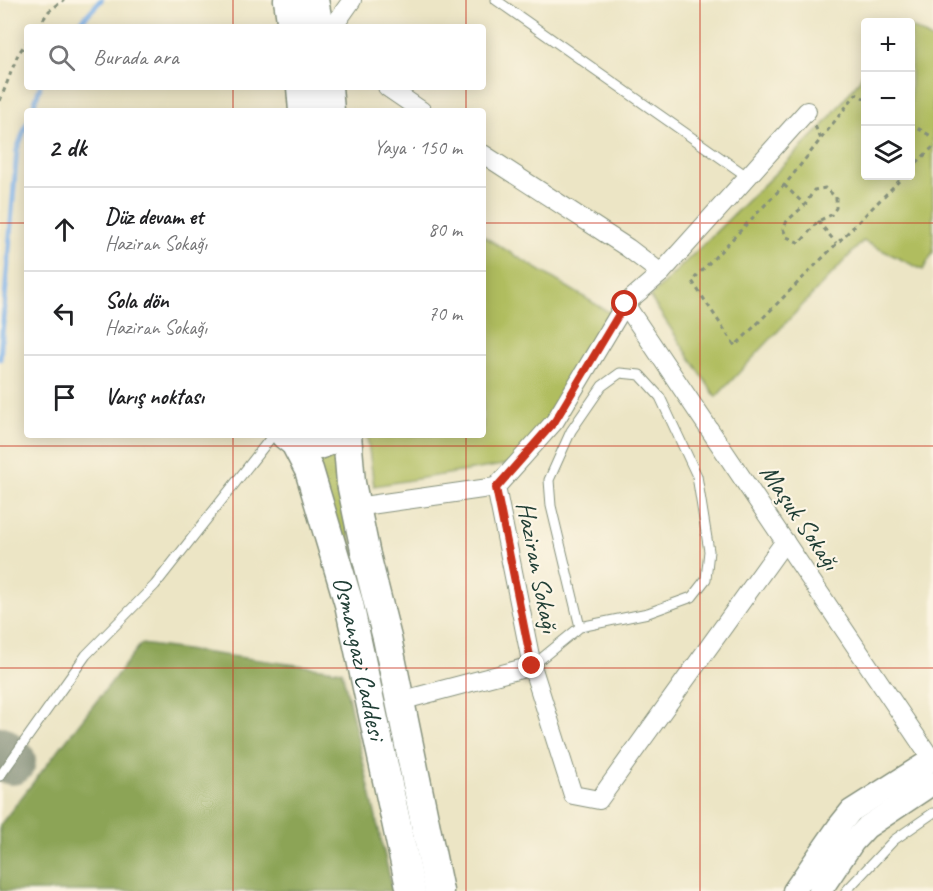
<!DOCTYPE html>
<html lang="tr">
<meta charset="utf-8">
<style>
:root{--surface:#fff;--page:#f2f2f2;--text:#202124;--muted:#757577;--line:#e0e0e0}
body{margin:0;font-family:Caveat,sans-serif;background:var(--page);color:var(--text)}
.controls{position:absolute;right:18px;top:18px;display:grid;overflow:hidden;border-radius:6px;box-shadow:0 3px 15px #0003}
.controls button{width:54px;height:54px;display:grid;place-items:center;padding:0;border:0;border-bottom:2px solid var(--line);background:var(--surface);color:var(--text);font:30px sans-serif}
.stop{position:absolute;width:18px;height:18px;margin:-14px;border:4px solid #c8321e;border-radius:50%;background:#fff}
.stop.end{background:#c8321e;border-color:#fff;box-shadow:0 2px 6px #0008}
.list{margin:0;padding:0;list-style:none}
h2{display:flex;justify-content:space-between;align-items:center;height:78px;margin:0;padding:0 24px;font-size:26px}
h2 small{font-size:20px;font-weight:400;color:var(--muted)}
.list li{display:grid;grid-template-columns:39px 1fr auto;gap:18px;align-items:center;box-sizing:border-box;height:84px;padding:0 24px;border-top:2px solid var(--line)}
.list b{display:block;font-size:22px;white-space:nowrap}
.list p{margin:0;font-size:20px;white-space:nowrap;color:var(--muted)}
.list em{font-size:20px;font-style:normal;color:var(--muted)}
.icon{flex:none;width:33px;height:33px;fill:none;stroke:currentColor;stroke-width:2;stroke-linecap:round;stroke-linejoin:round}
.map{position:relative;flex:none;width:933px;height:891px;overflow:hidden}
.search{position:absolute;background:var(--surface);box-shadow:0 3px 15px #0003;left:24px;top:24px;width:462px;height:66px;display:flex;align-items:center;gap:15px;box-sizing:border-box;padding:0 21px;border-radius:6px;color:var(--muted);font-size:22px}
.panel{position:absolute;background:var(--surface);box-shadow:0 3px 15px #0003;left:24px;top:108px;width:462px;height:330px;border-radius:6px}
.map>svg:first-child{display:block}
.green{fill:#b0bd5f;stroke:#687d4a;stroke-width:1.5}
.forest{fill:#8ca456;stroke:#567045;stroke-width:1.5}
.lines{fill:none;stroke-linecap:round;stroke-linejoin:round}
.stream{stroke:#7cb1ea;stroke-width:5}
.taxiway{stroke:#86917c;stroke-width:48}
.service-casing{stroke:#86917c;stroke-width:11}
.minor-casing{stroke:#86917c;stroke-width:20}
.tertiary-casing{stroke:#86917c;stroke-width:25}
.primary-casing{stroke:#86917c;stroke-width:31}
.path{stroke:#86917c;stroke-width:3;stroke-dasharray:4.5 4.5;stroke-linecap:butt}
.service{stroke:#fff;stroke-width:9}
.minor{stroke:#fff;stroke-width:18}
.tertiary{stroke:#fff;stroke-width:22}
.primary{stroke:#fff;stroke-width:28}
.route{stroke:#c8321e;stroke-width:8}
.grid{fill:none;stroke:#c8321e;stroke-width:1.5;stroke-opacity:0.55}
.labels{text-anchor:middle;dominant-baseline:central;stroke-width:4.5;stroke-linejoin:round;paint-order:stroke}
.street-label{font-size:26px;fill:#1f3d34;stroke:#fcf5e5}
</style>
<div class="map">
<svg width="933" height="891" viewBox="0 0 933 891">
<rect width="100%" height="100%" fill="#fcf5e5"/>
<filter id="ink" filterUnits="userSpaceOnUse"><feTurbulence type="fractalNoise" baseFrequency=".0167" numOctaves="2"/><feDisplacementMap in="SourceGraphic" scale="12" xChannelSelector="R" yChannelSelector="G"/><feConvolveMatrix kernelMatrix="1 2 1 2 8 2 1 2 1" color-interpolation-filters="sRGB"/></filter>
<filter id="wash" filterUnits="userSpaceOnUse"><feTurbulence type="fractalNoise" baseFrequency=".008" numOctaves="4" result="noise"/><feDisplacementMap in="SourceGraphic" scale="24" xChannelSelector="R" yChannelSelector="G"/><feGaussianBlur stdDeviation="1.35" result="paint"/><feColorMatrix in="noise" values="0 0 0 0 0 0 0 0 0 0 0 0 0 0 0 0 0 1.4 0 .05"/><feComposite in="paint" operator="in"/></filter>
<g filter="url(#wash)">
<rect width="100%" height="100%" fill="#ece5c5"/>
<g class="green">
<path d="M911,27L933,40V252L923,270L863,241L716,397L650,297L823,126L858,82L865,69L866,176H910Z"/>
<path d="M483,236L612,314L521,462L374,486L367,435H483Z"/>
<path d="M334,449L368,635L309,456Z"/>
</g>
<path class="forest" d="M141,644L342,671L393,891H0V825Z"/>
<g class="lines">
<g class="stream">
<path d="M76,27L101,0"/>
<path d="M32,111L40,87"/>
<path d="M0,359L17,150L27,123"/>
</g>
<path class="taxiway" d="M0,750L12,761"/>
</g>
</g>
<g filter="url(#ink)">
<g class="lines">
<defs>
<g id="service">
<path d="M496,0L748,177"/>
<path d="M532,666L580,627L648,613L692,597L706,579L709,551L697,476L660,397L640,375L620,373L602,386L571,431L549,480L551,506L580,627"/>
<path d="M0,776L86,655L155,585L273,435"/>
<path d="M846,891L894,840L933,813"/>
</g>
<g id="minor">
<path d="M333,27L352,0"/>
<path d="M387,87L422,111"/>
<path d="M483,154L628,248L661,273"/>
<path d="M625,304L932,760"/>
<path d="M356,507L496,487"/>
<path d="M785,541L599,800L573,795L532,666L496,487L555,421L625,304L661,273L807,111"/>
<path d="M400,701L532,666"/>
</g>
<g id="tertiary">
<path d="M794,891L839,826L851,811L933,759"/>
<path d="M820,891L853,842L867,827L933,783"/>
</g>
<g id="primary">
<path d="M288,0L292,27"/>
<path d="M314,0L319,27"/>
<path d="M301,87L303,111"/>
<path d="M328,87L330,111"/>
<path id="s1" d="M285,435L295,443L309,470L349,604L411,891"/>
<path d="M347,435L351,483L366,555L387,638L439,891"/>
<path d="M295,443C312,449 323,446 337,435"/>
</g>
</defs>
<use href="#service" class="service-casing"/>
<use href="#minor" class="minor-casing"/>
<use href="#tertiary" class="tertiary-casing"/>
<use href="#primary" class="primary-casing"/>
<g class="path">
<path d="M38,27L49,11L64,0"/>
<path d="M866,99L856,94L788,181L692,281L735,346L904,176"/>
<path d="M0,101L18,54L27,42"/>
<path d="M910,124L933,137"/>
<path d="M815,126L821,139"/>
<path d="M910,169L933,147"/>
<path d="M784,185L805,205L814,190L825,188L836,197V208L831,215L818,221L800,243L787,237L783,229L787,221L805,205"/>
<path d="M818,221L836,243"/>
</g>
<use href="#service" class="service"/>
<use href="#minor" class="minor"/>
<use href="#tertiary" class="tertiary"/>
<use href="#primary" class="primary"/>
</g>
</g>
<g class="lines" filter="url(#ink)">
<path class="route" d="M532,666L496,488L555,421L625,304"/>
</g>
<path class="grid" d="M233,0V27M466,0V27M700,0V891M233,87V111M466,87V111M0,223H27M483,223H933M233,435V891M466,435V891M0,446H933M0,668H933"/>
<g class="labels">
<g class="street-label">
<text transform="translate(800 517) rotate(56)">Maşuk Sokağı</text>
<text transform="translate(538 567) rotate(79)">Haziran Sokağı</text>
<text stroke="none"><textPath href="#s1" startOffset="238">Osmangazi Caddesi</textPath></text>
</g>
</g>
</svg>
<div class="controls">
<button>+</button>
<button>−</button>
<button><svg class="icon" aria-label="layers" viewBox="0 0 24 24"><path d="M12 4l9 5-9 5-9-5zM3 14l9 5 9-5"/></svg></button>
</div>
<div class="stop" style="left:625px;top:304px"></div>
<div class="stop end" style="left:532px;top:666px"></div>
<div class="search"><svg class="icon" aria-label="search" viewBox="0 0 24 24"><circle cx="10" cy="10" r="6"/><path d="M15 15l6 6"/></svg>Burada ara</div>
<section class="panel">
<h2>2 dk<small>Yaya · 150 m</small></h2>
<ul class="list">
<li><svg class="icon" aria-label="ahead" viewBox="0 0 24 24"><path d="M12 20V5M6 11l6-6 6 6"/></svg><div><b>Düz devam et</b><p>Haziran Sokağı</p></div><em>80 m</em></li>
<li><svg class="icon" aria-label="left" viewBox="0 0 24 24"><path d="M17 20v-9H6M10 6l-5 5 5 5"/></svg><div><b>Sola dön</b><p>Haziran Sokağı</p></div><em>70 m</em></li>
<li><svg class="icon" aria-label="arrive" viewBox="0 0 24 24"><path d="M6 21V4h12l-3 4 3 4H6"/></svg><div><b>Varış noktası</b></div></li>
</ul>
</section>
</div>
